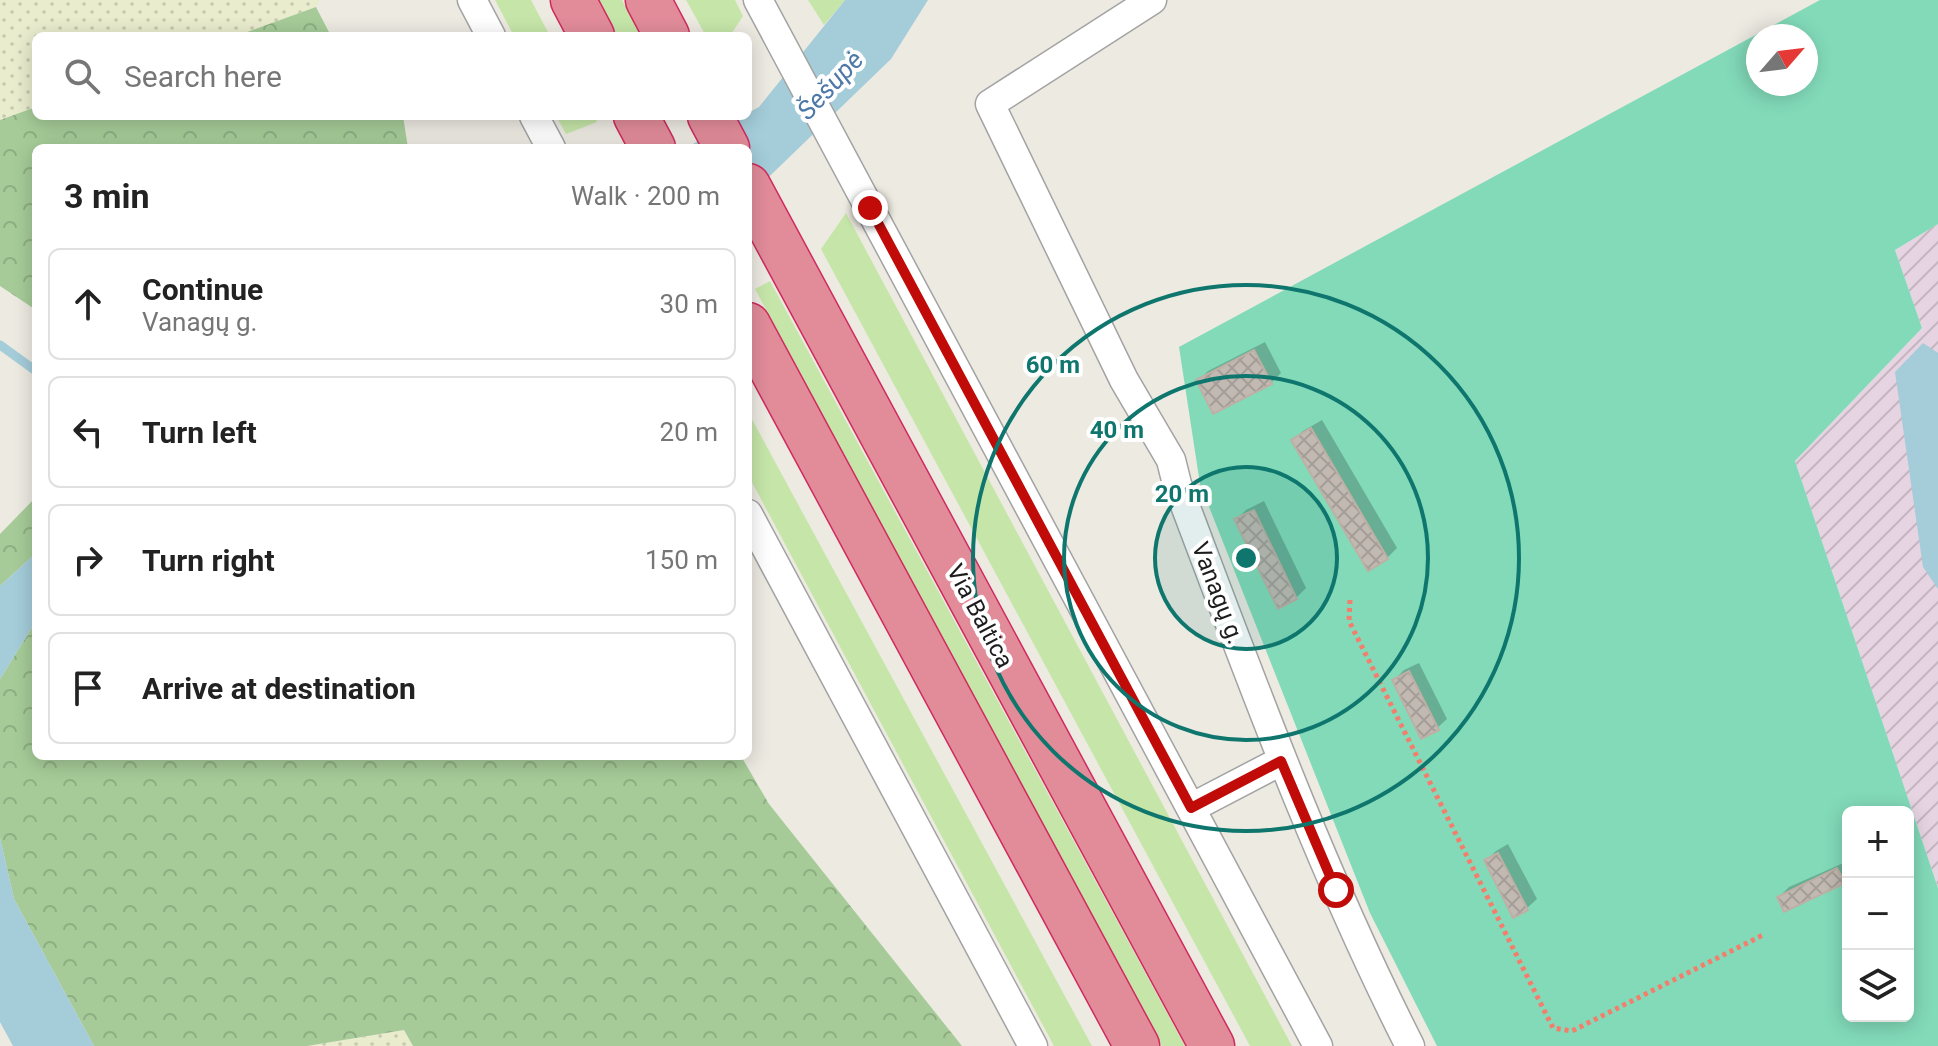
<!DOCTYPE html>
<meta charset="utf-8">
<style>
:root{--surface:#fff;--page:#f6f6f6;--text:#222;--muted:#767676;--line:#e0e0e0}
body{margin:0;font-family:Roboto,sans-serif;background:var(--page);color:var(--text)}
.controls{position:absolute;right:24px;bottom:24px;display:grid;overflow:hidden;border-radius:12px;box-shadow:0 4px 20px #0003}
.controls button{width:72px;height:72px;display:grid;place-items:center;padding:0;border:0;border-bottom:2px solid var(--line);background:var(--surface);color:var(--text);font:40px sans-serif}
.compass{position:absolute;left:1746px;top:24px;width:72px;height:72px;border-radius:50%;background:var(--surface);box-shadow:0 4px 20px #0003;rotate:62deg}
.stop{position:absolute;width:24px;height:24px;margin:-18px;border:6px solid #c00b08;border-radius:50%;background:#fff}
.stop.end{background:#c00b08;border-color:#fff;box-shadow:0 2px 8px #0008}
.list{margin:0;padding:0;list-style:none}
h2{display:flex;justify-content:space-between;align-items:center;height:104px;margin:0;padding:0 32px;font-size:34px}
h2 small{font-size:26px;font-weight:400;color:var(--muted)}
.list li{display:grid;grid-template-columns:52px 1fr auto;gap:24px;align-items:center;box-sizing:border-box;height:112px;margin:0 16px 16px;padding:0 16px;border:2px solid var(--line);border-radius:12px}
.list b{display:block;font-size:30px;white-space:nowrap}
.list p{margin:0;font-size:26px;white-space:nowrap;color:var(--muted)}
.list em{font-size:26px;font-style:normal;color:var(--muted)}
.icon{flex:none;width:44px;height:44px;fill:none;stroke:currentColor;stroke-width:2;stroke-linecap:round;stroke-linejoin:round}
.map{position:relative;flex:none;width:1938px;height:1046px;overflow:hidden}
.search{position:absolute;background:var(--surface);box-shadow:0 4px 20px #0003;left:32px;top:32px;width:720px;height:88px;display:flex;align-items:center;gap:20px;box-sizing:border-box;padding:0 28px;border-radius:12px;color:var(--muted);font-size:30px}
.panel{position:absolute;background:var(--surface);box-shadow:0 4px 20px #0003;left:32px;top:144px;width:720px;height:616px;border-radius:12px}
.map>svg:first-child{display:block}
.industrial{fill:url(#industrial-furrows)}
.farmland{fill:url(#farmland-dots)}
.grass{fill:#c6e6a9}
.forest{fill:url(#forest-crowns)}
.pitch{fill:#82dab9;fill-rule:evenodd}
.water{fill:#a4ccd9}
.shadow{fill:#0003}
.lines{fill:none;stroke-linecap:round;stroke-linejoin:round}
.stream{stroke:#a4ccd9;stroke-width:9}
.building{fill:url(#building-cross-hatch);stroke:#beb0a5;stroke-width:2}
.street-casing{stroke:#a3a3a3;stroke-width:31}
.highway-casing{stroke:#cf2b60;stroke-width:47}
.path{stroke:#f47d6c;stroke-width:5;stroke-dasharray:4 4;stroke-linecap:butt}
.street{stroke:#fff;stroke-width:28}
.highway{stroke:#e28c9a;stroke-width:44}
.route{stroke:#c00b08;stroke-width:10}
.ring{fill:none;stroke:#0f766e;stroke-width:4}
.labels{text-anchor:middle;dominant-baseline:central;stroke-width:8;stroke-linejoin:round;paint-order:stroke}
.street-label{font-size:24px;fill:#1c1c1c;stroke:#fff}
.water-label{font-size:26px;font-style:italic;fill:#4d78a7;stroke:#fff}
.centre{fill:#0f766e;stroke:#fff;stroke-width:4}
.ring-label{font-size:24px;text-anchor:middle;font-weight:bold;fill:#0f766e;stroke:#fff;stroke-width:8;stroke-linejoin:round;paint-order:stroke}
</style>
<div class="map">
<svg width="1938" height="1046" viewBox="0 0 1938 1046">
<defs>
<pattern id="industrial-furrows" width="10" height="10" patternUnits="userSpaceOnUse" patternTransform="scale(2)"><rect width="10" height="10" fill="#e6d4e2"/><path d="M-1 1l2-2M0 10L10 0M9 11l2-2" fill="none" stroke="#c5b5c1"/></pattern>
<pattern id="farmland-dots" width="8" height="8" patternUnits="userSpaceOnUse" patternTransform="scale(2)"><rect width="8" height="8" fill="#e9eccd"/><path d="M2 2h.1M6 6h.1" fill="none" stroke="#c7caaf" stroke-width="1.8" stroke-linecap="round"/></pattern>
<pattern id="forest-crowns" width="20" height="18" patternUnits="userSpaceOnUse" patternTransform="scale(2)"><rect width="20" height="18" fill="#a6cb98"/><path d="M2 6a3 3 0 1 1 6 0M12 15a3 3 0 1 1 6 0" fill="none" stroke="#8eae82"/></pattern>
<pattern id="building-cross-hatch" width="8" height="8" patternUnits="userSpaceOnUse" patternTransform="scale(2)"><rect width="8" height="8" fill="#c1b9b2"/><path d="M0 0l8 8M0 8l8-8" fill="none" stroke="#a59e98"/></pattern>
</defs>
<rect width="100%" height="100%" fill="#edeae2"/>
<path class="industrial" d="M1938,224V888L1795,461L1922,328L1895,250Z"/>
<g class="farmland">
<path d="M0,0H320L316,7L236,36H36V107L0,120Z"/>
<path d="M405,1030L413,1046H307Z"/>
</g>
<g class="grass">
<path d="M495,0H531L550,36H514Z"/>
<path d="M597,0H622L641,36H617Z"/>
<path d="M686,0H735L743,16L730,36H706Z"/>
<path d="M808,0H845L824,25Z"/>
<path d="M556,116H594L597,122L566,134Z"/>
<path d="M846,213L1292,1046H1250L821,249Z"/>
<path d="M770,281L1185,1046H1162L755,289Z"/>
<path d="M748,412L1092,1046H1054L748,475Z"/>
</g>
<g class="forest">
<path d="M316,7L331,36H236Z"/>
<path d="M36,107V116H403L408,148H36V310L0,286V120Z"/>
<path d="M36,497V553L0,586V534Z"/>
<path d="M36,621V756H741L769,804L962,1046H413L404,1030L307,1046H94L14,899L0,838V679Z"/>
</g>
<path class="pitch" d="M1820,0H1938V224L1895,250L1922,328L1795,461L1938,888V1046H1437L1370,913L1200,484L1179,347ZM1758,36H1806V84H1758ZM1848,812H1908V1016H1848Z"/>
<g class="water">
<path d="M845,0H928L891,59L748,197V148H686L742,116H748V113L759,107Z"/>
<path d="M1923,343L1938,353V589L1923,567L1895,372Z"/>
<path d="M36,553V621L0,679V586Z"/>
<path d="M0,838L14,899L94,1046H13L0,1022Z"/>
</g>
<g class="shadow">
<path d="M1265,342L1281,373L1271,383L1198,381L1208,371Z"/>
<path d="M1322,420L1397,548L1387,558L1293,440L1303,431Z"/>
<path d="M1264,501L1306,588L1296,598L1237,519L1246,510Z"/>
<path d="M1419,663L1447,719L1437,728L1394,680L1404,670Z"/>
<path d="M1508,844L1537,899L1527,908L1486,861L1496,851Z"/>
<path d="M1848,861V877L1844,882L1779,897L1789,887Z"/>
</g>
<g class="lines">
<path class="stream" d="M0,345L36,371"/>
</g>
<g class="building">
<path d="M1254,350L1272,384L1213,414L1196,380Z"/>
<path d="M1311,428L1388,559L1368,571L1291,440Z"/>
<path d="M1254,510L1297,599L1278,609L1234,519Z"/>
<path d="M1409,671L1439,730L1421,739L1392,680Z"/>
<path d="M1498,853L1528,910L1513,918L1484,860Z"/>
<path d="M1837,868L1845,883L1784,912L1777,897Z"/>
</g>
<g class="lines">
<defs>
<g id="street">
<path d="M472,0L491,36"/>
<path d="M758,0L1318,1046"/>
<path d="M1152,0L990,104L1124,380L1171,460L1177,484C1249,674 1318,865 1410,1046"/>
<path d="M534,116L551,148"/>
<path d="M748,514L1033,1046"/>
<path d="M1191,808L1281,761"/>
</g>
<g id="highway">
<path d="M573,0L592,36"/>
<path d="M648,0L667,36"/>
<path d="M636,116L653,148"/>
<path d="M710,116L727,148"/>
<path d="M748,186L1212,1046"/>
<path d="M748,325L1137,1046"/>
</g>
</defs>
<use href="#street" class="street-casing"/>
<use href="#highway" class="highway-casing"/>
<path class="path" d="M1350,600L1349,621L1553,1028L1572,1031L1763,935"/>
<use href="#street" class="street"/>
<use href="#highway" class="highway"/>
</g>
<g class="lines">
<path class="route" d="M870,208L1191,808L1281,761L1336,890"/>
</g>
<circle cx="1246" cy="558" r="91" fill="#0f766e" fill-opacity=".12"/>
<g class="ring">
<circle cx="1246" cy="558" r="91"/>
<circle cx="1246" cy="558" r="182"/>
<circle cx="1246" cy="558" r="273"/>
</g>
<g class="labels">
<g class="street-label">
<text transform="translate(1218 593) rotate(69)">Vanagų g.</text>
<text transform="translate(980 616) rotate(62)">Via Baltica</text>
</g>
<g class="water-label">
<text transform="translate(830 85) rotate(-47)">Šešupė</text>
</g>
</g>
<circle cx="1246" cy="558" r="12" class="centre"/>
<g class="ring-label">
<text x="1053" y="373">60 m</text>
<text x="1117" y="438">40 m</text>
<text x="1182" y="502">20 m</text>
</g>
</svg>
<div class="controls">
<button>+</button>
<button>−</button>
<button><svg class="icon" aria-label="layers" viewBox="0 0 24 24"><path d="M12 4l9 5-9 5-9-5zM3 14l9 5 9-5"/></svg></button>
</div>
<svg class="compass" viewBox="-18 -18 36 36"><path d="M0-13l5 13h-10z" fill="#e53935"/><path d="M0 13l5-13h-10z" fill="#767676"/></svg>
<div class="stop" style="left:1336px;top:890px"></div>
<div class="stop end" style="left:870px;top:208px"></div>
<div class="search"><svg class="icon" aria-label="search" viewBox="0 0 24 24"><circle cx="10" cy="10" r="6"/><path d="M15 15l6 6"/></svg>Search here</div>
<section class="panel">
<h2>3 min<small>Walk · 200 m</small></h2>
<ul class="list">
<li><svg class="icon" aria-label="ahead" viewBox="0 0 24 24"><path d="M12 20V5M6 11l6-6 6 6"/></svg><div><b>Continue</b><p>Vanagų g.</p></div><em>30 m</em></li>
<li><svg class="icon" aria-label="left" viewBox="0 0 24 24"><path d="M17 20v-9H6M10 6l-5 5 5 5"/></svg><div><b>Turn left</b></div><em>20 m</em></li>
<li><svg class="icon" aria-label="right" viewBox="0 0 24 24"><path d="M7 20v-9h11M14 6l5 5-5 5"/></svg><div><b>Turn right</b></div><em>150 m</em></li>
<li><svg class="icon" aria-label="arrive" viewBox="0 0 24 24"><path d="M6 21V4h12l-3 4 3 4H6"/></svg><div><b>Arrive at destination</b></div></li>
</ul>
</section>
</div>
